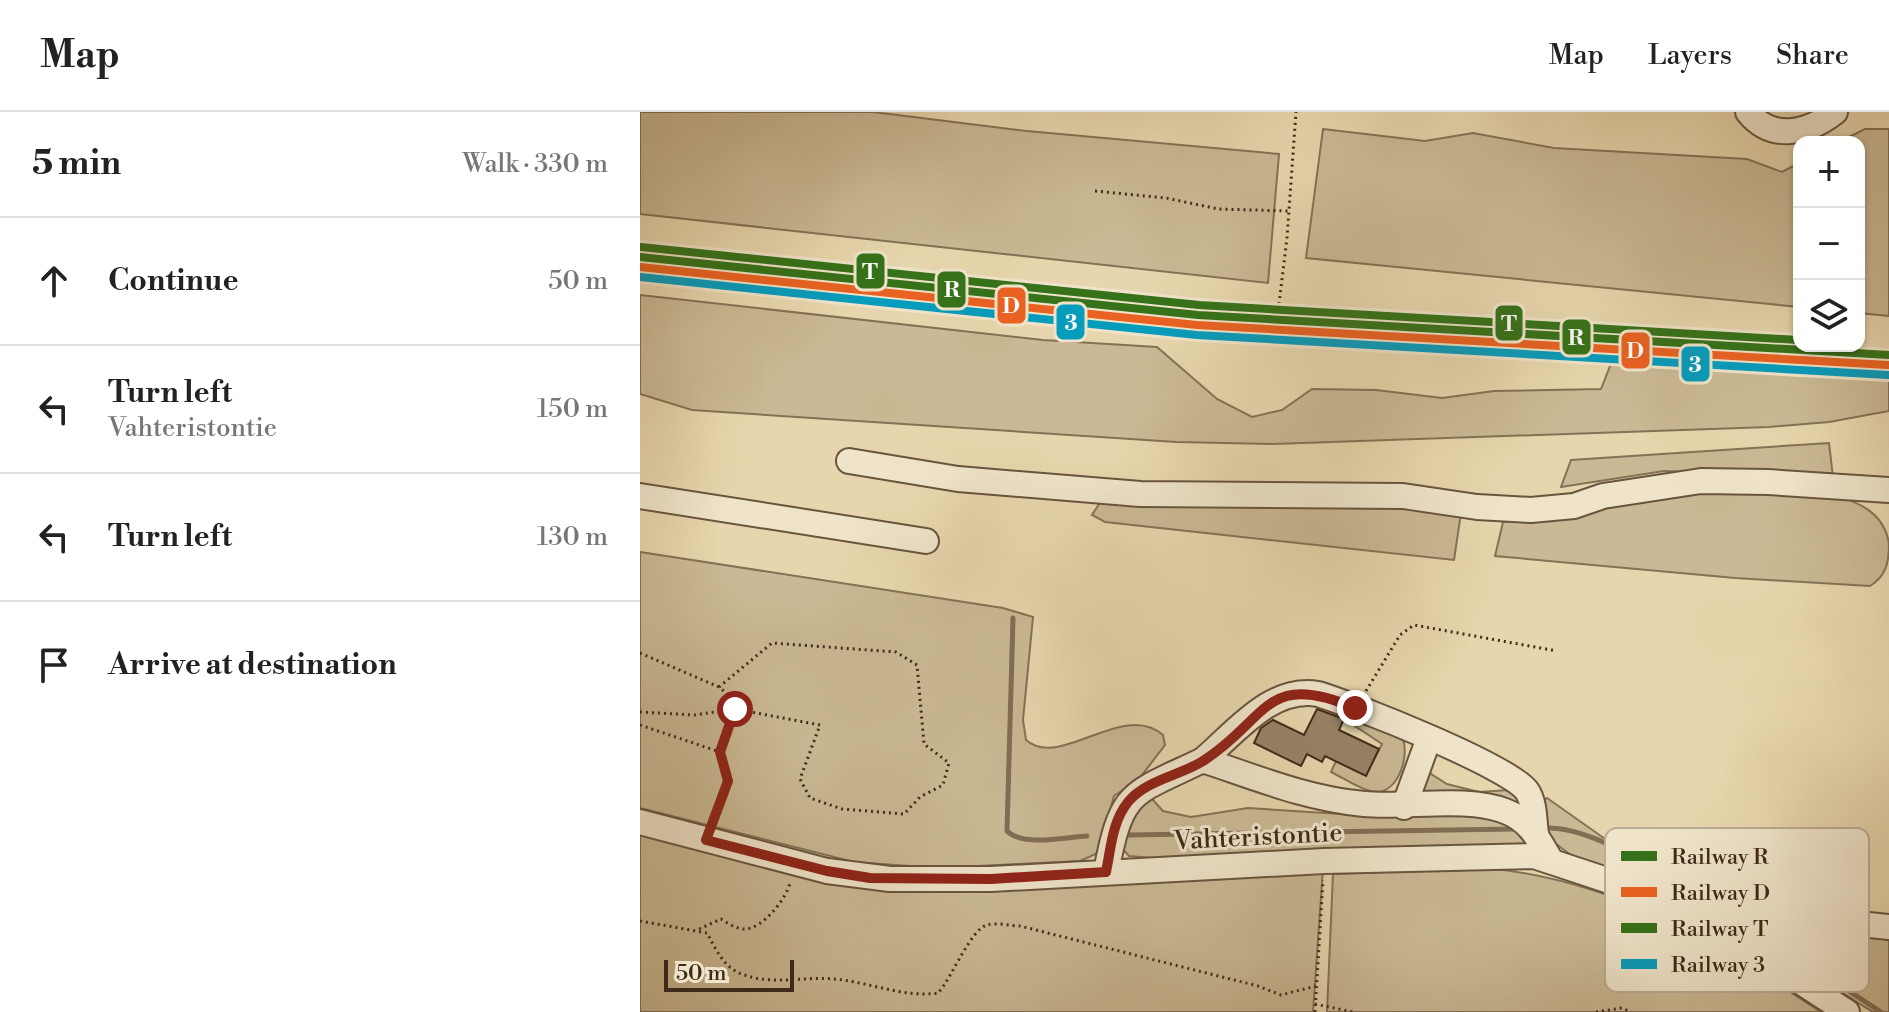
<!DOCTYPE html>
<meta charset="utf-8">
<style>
:root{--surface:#fff;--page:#f2f2f2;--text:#222;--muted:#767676;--line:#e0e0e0}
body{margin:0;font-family:"Libre Bodoni",serif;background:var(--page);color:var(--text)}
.controls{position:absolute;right:24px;top:24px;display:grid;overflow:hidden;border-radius:16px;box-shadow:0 2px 6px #0004}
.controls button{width:72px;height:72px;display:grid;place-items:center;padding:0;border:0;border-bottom:2px solid var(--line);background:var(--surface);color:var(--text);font:40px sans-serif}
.scale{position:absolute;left:24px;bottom:20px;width:130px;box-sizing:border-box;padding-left:8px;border:4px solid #3e2a19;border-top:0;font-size:22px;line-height:28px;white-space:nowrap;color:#3e2a19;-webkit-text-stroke:6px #efe4ca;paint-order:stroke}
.stop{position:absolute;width:24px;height:24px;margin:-18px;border:6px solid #8f2418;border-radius:50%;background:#fff}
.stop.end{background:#8f2418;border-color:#fff;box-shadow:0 2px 8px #0008}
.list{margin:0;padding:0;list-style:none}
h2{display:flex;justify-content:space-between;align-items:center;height:104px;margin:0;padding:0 32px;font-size:34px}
h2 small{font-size:26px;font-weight:400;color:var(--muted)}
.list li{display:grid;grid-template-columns:52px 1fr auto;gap:24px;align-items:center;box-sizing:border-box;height:128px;padding:0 32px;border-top:2px solid var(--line)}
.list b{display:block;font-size:30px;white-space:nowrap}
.list p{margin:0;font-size:26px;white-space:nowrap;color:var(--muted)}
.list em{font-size:26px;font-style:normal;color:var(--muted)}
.icon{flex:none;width:44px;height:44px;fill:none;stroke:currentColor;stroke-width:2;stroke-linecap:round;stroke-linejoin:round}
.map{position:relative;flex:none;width:1249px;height:900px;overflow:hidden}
header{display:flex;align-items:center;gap:48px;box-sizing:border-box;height:112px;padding:0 40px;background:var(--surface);border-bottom:2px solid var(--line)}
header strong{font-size:38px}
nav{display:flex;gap:44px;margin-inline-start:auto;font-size:28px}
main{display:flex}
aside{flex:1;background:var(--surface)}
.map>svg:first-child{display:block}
.green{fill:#cab994;stroke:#847256;stroke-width:2}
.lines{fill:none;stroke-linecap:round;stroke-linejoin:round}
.stream{stroke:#816e54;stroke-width:5}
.building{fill:#968366;stroke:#3e2a19;stroke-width:2}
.minor-casing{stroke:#68553e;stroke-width:28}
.path{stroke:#3e2a19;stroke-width:3;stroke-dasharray:2 4;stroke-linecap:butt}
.minor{stroke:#efe4ca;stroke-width:24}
.rail-1-casing{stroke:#efe4ca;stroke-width:14}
.rail-2-casing{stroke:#efe4ca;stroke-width:14}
.rail-3-casing{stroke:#efe4ca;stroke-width:14}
.rail-4-casing{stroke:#efe4ca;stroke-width:14}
.rail-1{stroke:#357219;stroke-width:8}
.rail-2{stroke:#e96222;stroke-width:8}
.rail-3{stroke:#357219;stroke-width:8}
.rail-4{stroke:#069cbc;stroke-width:8}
.route{stroke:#8f2418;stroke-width:10}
.labels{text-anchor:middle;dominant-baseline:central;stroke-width:6;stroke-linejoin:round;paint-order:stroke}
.street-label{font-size:26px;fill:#3e2a19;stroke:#efe4ca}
.key{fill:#efe4ca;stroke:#baac95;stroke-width:2}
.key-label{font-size:22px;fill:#3e2a19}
.line-badge{stroke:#efe4ca;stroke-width:3}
.badge-label{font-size:22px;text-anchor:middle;font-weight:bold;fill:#fff}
</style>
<header>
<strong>Map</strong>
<nav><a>Map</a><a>Layers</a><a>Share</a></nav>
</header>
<main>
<aside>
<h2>5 min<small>Walk · 330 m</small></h2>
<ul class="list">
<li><svg class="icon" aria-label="ahead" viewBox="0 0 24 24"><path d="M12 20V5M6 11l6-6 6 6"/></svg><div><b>Continue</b></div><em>50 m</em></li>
<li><svg class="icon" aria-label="left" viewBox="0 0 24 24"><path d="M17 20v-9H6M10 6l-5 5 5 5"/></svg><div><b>Turn left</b><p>Vahteristontie</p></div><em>150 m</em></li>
<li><svg class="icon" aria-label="left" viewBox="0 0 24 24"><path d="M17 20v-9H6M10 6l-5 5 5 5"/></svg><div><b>Turn left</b></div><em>130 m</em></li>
<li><svg class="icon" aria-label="arrive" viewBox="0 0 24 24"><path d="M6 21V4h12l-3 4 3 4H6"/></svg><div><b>Arrive at destination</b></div></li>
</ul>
</aside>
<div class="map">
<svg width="1249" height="900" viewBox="0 0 1249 900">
<rect width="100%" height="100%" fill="#e7d6ad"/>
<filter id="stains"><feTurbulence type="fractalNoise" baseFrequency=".0025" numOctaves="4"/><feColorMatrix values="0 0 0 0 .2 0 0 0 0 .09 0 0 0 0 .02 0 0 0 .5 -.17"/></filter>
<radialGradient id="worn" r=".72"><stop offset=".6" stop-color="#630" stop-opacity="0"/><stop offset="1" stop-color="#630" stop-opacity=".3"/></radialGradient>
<g class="green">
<path d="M0,0H233L387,19L639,42L628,171L0,102Z"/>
<path d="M683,17L785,29L833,21L914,36L1107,47L1142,60L1159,51V195L666,146Z"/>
<path d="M1225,17H1249V204L1219,201V30H1199Z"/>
<path d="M0,183L403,228L517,235L577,287L612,305L642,298L672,277L736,278L802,286L854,279L961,277L974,244L1249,257V299L1189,310L1129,315L633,332L536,330L52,298L0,282Z"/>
<path d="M1189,331L1193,365L1024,359L921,375L931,348Z"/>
<path d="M1097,379C1142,381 1240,369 1249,432C1249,451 1246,464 1230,474L1095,466L855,444L863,410L907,407L1017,384Z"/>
<path d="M461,389L777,396L821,401L814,448L465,410L452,403Z"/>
<path d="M0,440L363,496L393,505L383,608L386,628C420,658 483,588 523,623L525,633L499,667L474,684L458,741L440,749L297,756L214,750L0,696Z"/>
<path d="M717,607L762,625C770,641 760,677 739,680C725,681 704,666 691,660L696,649L726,663L742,632L715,614Z"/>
<path d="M788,660L807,672L839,680L869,678L886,694L779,680Z"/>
<path d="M907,686L968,729L1032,760L1101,779L1115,789V799L1098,812L1088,811L932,744L907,725L903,688Z"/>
<path d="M512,687L523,699L551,705L608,696L717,703L817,701L862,706L887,729L883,734L513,746L489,744L480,734L487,699Z"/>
<path d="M0,716L200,769L683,756L673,900H0Z"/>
<path d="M848,756C981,770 1073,829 1181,900H687L693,762Z"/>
<path d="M1126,814L1249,826V900H1233L1132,837L1121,824Z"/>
</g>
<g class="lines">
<g class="stream">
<path d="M373,506L367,719C383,735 425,725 447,724"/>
<path d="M910,716C960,716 1051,778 1095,805"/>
<path d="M488,723L874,717"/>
<path d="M1125,824L1241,900"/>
</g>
</g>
<path class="building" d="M677,597L704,607L699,618L739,637L726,664L685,644L682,650L667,642L661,654L614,631L621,616L633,608L664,623Z"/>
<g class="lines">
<defs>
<g id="minor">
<path d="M1108,0C1132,30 1168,21 1195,0"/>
<path d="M209,349L318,367L500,382L763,384L837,395L891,398L934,394L963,384L1061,369L1128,370L1249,378"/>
<path d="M0,384L286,429"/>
<path d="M563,648C596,620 631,574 678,582C714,593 869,654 887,679C895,691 894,708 896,722"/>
<path d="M764,695L789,626"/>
<path d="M0,710L187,759L250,767H351L684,749L894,744L1018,785L1099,830L1207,900"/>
<path d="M466,760C482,677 490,683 563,648C617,666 668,687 724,692C767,696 826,684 865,699C889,708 898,726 910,747"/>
<path d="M1099,830L1114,811L1133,803L1249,815"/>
</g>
</defs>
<use href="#minor" class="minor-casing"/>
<g class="path">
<path d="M455,79L526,86L578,97L649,99"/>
<path d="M639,192L647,126L656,0"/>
<path d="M0,541L79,575L91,585L95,597L80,640L88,669L73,709"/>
<path d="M726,579L760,523L774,513L917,539"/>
<path d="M0,600L54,603L95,597L180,613L160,667L170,686L202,697L264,702L280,685L303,673L309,651L284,632L277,553L256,540L132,531L79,575"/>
<path d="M0,613L80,640"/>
<path d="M0,809L67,821C75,836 84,856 102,862C131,874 165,864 194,867C229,870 264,886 298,881C312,866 330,818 347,813C356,810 371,814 380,814L618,874L641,883L676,874"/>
<path d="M59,817L81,807C87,811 97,817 104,817C122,818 148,785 150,770"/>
<path d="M675,892L713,900"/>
<path d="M675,900L683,768"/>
<path d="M956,900L982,896L991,900"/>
</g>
<use href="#minor" class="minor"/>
<defs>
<path id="rail-1" d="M0,145L558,203L1249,243"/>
<path id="rail-2" d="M0,155L557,213L1248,253"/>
<path id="rail-3" d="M1,135L559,193L1159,228"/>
<path id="rail-4" d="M0,165L557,223L1248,263"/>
</defs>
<use href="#rail-1" class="rail-1-casing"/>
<use href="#rail-2" class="rail-2-casing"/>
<use href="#rail-3" class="rail-3-casing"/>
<use href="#rail-4" class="rail-4-casing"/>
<use href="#rail-1" class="rail-1"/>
<use href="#rail-2" class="rail-2"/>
<use href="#rail-3" class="rail-3"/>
<use href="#rail-4" class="rail-4"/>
</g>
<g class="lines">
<path class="route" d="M95,597L80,640L88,669L66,728L187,759L230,766L351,767L466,760C471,736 472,710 488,690C506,668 539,664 563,649C628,608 624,557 715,596"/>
</g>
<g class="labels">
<g class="street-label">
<text transform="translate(618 725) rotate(-3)">Vahteristontie</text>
</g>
</g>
<rect x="965" y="716" width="264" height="164" rx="12" class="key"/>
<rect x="981" y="739" width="36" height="10" fill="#357219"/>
<rect x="981" y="775" width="36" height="10" fill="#e96222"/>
<rect x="981" y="811" width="36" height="10" fill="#357219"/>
<rect x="981" y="847" width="36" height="10" fill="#069cbc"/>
<g class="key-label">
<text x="1031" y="752">Railway R</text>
<text x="1031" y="788">Railway D</text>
<text x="1031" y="824">Railway T</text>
<text x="1031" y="860">Railway 3</text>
</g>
<g class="line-badge">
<rect x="215" y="140" width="31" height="38" rx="8" fill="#357219"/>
<rect x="296" y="158" width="31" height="39" rx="8" fill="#357219"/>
<rect x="356" y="174" width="31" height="39" rx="8" fill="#e96222"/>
<rect x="415" y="191" width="31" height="38" rx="8" fill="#069cbc"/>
<rect x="854" y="192" width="30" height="38" rx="8" fill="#357219"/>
<rect x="921" y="206" width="31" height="38" rx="8" fill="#357219"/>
<rect x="980" y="219" width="31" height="39" rx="8" fill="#e96222"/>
<rect x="1040" y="233" width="31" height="38" rx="8" fill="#069cbc"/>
</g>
<g class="badge-label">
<text x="230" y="167">T</text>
<text x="312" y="185">R</text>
<text x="371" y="201">D</text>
<text x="431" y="218">3</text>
<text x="869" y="219">T</text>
<text x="936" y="233">R</text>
<text x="995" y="246">D</text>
<text x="1055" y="260">3</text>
</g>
<rect width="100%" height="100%" filter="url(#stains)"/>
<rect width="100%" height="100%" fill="url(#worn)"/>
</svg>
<div class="controls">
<button>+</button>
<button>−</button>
<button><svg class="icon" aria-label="layers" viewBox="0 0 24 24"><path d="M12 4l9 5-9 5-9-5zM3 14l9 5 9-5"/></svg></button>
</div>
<div class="scale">50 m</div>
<div class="stop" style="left:95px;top:597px"></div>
<div class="stop end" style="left:715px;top:596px"></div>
</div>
</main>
